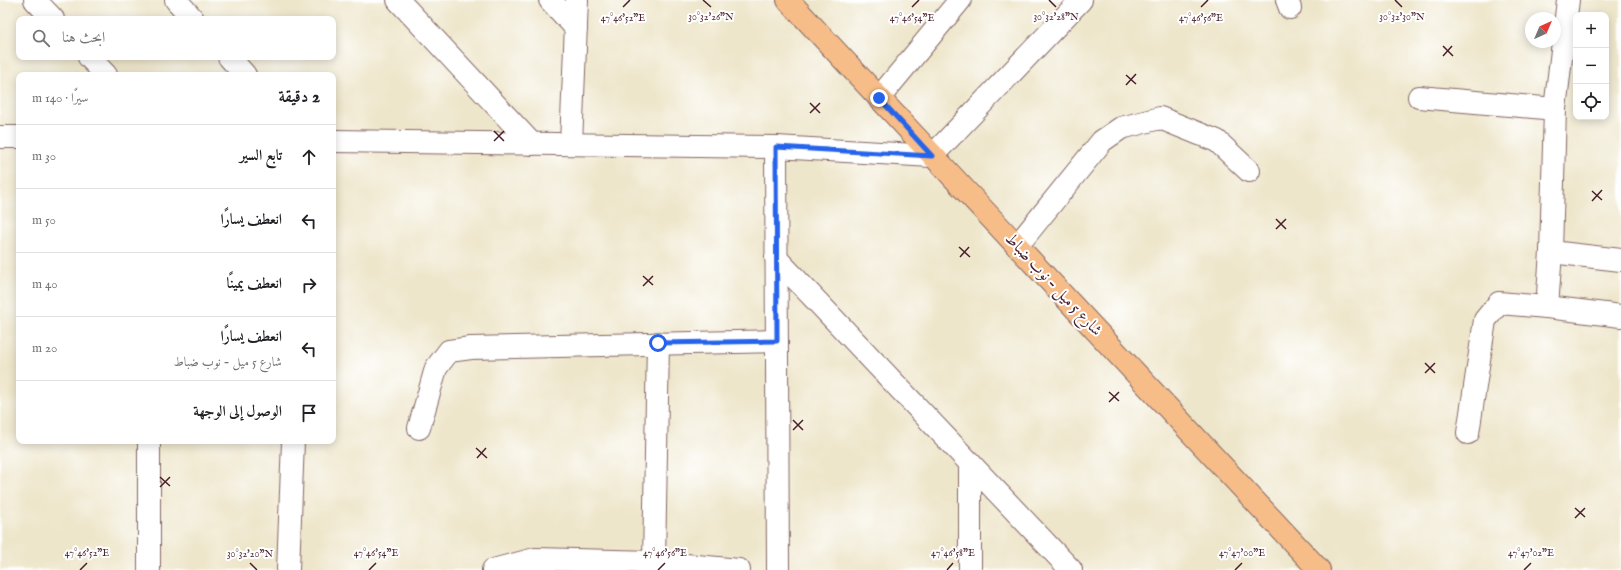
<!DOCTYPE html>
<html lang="ar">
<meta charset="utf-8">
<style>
:root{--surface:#fff;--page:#f2f2f2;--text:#202124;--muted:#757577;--line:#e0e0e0}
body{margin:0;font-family:"IM FELL English",Amiri,serif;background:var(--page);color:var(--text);direction:rtl}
.controls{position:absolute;right:12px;top:12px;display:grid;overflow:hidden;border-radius:8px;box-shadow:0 2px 10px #0003}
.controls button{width:36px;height:36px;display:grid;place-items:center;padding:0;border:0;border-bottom:1px solid var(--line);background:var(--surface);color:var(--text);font:20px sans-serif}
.compass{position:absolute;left:1525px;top:12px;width:36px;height:36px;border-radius:50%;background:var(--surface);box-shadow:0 2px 10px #0003;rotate:44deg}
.stop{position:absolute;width:12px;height:12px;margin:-9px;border:3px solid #2563eb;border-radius:50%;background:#fff}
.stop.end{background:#2563eb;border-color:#fff;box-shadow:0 1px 4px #0008}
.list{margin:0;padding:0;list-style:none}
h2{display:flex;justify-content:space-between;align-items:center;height:52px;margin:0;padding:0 16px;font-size:17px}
h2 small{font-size:13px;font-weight:400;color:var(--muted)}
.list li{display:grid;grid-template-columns:26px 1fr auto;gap:12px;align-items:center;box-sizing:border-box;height:64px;padding:0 16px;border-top:1px solid var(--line)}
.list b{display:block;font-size:15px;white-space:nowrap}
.list p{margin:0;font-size:13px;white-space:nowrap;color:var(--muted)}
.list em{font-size:13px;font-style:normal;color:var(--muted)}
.icon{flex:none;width:22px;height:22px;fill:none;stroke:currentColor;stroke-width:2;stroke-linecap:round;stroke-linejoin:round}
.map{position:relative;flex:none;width:1621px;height:570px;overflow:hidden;direction:ltr}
.search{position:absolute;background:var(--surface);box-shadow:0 2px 10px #0003;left:16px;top:16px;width:320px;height:44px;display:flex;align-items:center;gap:10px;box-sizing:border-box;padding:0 14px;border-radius:8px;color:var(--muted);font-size:15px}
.panel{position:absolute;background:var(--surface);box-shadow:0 2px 10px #0003;left:16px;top:72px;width:320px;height:372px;border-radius:8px;direction:rtl}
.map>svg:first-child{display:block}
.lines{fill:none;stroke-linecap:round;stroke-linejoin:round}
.minor-casing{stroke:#836563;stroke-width:24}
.major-casing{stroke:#836563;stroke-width:24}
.minor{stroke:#fff;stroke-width:22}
.major{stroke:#f7bd88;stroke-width:22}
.route{stroke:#2563eb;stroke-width:5}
.ticks{fill:none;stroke:#4a1f2b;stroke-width:1.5}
.labels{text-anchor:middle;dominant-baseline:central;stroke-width:4;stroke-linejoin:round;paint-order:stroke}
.street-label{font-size:16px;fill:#4a1f2b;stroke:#fff}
.ticks-label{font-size:10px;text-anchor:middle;fill:#4a1f2b;stroke:#fff;stroke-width:4;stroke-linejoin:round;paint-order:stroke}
</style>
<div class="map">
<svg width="1621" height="570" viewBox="0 0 1621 570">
<rect width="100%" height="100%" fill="#fff"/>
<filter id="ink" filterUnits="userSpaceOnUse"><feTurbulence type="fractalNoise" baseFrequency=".025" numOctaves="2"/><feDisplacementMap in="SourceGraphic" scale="8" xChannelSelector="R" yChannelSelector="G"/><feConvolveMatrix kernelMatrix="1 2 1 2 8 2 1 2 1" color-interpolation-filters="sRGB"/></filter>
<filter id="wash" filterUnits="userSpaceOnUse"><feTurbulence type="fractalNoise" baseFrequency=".012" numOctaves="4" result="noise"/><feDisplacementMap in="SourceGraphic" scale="16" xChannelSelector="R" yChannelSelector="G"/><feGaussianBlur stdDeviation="0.9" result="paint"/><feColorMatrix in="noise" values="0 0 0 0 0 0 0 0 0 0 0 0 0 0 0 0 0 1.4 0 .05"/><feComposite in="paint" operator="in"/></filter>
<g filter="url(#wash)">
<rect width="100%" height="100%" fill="#eee6cb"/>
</g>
<g filter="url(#ink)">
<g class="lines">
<defs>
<g id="minor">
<path d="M35,0L53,19"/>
<path d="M176,0L193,19"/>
<path d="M398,0L532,144"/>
<path d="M550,0L576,28"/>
<path d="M1287,0L1290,8"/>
<path d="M89,57L106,75"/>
<path d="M229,57L245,75"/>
<path d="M1419,97L1555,109"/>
<path d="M879,98L960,0"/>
<path d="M0,137H19"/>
<path d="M333,141L776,147L932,156L1081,0"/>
<path d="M571,144L577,0"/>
<path d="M776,147L778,570"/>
<path d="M1017,246L1102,141L1121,128L1160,118L1217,141L1249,171"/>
<path d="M1551,252L1621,260"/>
<path d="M776,258L1071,570"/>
<path d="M1547,307L1551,252L1555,109L1568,0"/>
<path d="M419,428L436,368L449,351L471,348L777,341"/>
<path d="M1468,433L1485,320L1499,303L1547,307L1621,316"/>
<path d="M149,441V570"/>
<path d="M654,562L658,343"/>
<path d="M288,570L293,441"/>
<path d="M493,570L535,559L654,562L739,570"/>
<path d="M970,570V463"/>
</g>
<path id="major" d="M788,0L1319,570"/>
</defs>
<use href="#minor" class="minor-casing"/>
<use href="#major" class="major-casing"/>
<use href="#minor" class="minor"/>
<use href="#major" class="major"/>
</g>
</g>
<g class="lines" filter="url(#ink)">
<path class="route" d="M658,343L777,341L776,147L932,156L879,98"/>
</g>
<path class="ticks" d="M703,0L711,7M1049,0L1056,7M1395,0L1402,7M623,7L630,0M912,7L919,0M1201,7L1208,0M1443,46L1453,56M1443,56L1452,46M1126,75L1136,84M1126,85L1136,74M810,103L820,113M810,113L820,103M494,131L504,141M494,141L504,131M1592,191L1602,200M1592,201L1602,190M1276,219L1286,229M1276,229L1286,219M959,247L970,257M960,257L969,247M643,276L653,285M643,286L653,276M1425,363L1435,373M1425,373L1435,363M1109,392L1119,401M1109,402L1119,392M793,420L803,430M793,430L803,420M476,448L487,458M477,458L486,448M160,477L170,486M160,487L170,477M1575,508L1585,517M1575,518L1585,508M250,563L257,570M80,570L87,563M369,570L376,563M658,570L665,563M947,570L953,563M1235,570L1242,563M1524,570L1531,563"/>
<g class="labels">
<g class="street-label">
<text transform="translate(1053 285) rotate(47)">شارع 5 ميل - نوب ضباط</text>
</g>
</g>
<g class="ticks-label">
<text x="711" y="20">30°32'26"N</text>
<text x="1056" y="20">30°32'28"N</text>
<text x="1402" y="20">30°32'30"N</text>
<text x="623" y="21">47°46'52"E</text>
<text x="912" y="21">47°46'54"E</text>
<text x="1201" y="21">47°46'56"E</text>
<text x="87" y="556">47°46'52"E</text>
<text x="376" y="556">47°46'54"E</text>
<text x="665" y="556">47°46'56"E</text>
<text x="953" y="556">47°46'58"E</text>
<text x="1242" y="556">47°47'00"E</text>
<text x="1531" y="556">47°47'02"E</text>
<text x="250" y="557">30°32'20"N</text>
</g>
</svg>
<div class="controls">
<button>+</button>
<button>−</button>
<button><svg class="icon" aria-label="locate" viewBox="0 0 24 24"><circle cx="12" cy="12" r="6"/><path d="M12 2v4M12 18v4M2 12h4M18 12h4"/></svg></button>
</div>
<svg class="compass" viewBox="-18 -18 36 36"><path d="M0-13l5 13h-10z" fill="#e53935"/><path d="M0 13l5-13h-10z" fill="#757577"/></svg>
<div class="stop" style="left:658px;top:343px"></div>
<div class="stop end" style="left:879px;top:98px"></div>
<div class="search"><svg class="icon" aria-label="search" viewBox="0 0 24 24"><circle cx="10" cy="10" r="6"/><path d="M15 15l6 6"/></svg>ابحث هنا</div>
<section class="panel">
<h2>2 دقيقة<small>سيرًا · 140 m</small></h2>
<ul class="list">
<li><svg class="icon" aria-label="ahead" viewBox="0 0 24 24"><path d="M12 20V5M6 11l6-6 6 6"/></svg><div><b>تابع السير</b></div><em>30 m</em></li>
<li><svg class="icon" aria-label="left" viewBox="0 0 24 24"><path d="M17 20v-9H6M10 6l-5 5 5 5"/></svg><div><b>انعطف يسارًا</b></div><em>50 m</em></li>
<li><svg class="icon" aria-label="right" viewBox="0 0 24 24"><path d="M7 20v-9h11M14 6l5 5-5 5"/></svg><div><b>انعطف يمينًا</b></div><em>40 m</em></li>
<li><svg class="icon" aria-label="left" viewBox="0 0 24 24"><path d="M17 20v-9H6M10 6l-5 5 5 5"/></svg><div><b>انعطف يسارًا</b><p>شارع 5 ميل - نوب ضباط</p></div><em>20 m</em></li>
<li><svg class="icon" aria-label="arrive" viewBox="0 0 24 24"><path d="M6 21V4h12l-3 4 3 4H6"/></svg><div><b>الوصول إلى الوجهة</b></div></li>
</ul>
</section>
</div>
